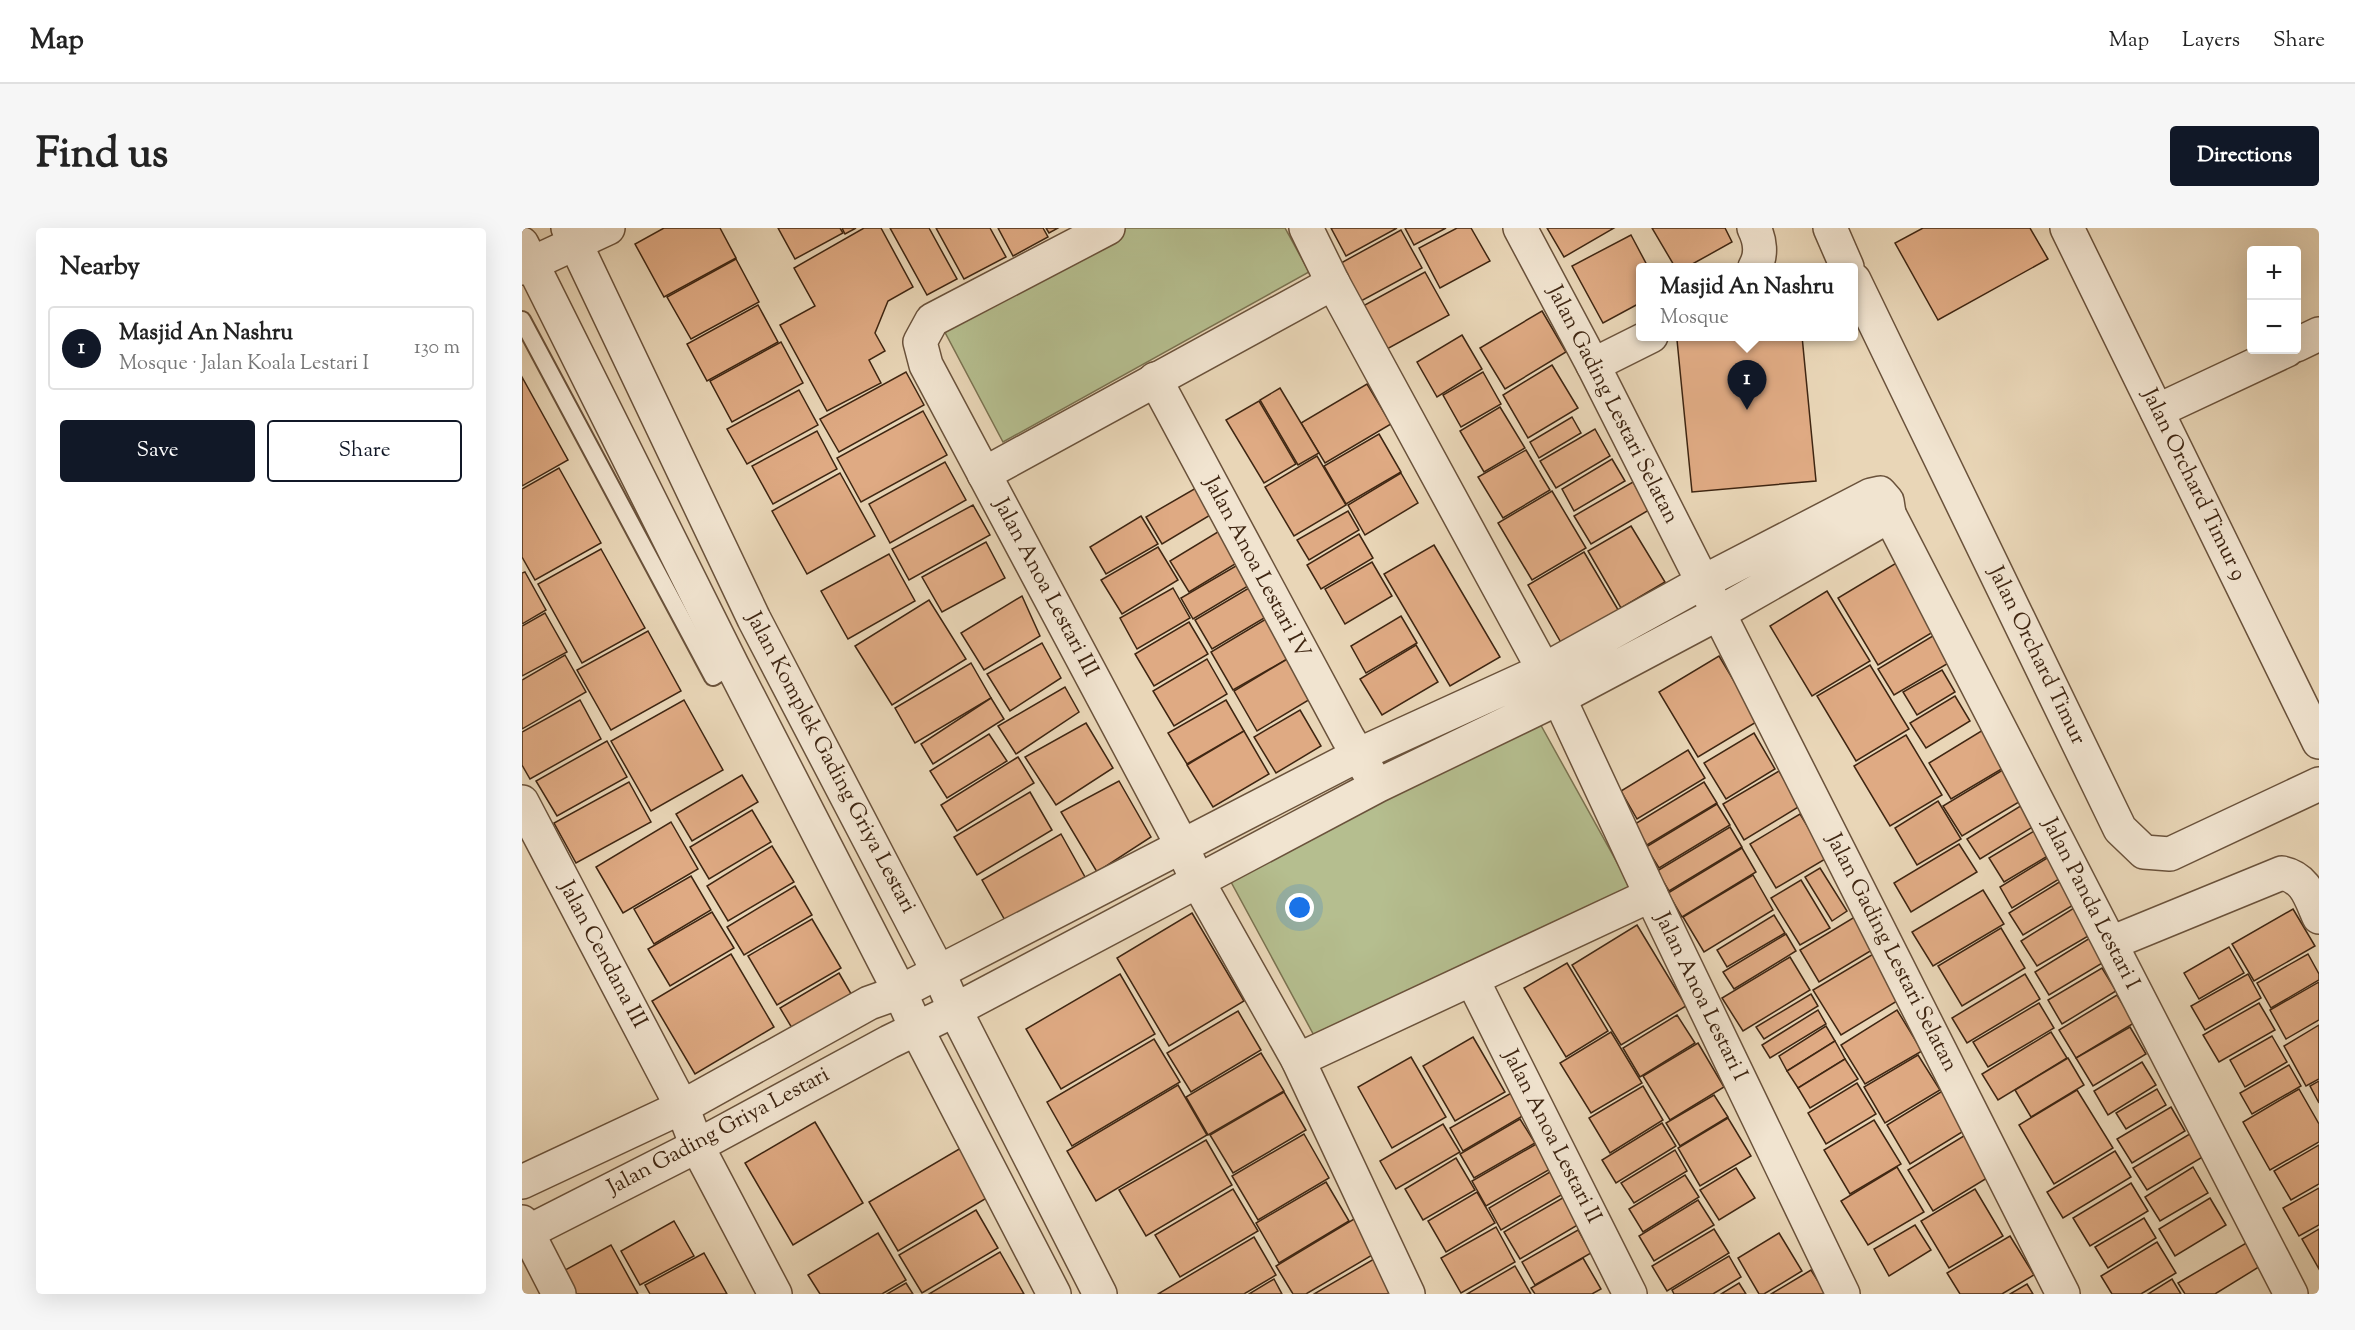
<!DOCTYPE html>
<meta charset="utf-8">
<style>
:root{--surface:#fff;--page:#f6f6f6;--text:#222;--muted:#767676;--line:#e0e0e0;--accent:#111827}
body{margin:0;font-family:"Sorts Mill Goudy",serif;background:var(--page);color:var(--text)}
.controls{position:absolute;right:18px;top:18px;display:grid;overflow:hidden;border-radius:6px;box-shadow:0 6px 24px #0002}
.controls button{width:54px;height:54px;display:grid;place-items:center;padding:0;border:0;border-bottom:2px solid var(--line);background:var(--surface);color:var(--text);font:30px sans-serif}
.you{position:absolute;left:778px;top:680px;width:21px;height:21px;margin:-15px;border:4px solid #fff;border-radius:50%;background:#1a73e8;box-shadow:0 0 0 9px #1a73e833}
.badge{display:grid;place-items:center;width:39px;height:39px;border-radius:50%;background:var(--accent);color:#fff;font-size:20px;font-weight:700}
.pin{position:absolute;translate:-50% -50px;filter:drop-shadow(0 2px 3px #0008)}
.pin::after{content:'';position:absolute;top:32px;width:21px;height:18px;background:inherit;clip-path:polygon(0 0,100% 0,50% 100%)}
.popup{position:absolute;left:1114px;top:35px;width:222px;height:78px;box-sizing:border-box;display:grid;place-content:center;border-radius:6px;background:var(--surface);filter:drop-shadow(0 2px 4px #0005);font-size:20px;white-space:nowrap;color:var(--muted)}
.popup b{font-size:22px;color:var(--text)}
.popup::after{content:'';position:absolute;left:50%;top:100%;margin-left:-12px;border:12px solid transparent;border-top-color:var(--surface)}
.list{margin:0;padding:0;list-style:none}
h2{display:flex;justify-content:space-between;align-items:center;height:78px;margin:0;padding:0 24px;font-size:26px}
h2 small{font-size:20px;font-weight:400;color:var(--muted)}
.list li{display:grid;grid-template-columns:39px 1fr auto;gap:18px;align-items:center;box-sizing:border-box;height:84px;margin:0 12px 12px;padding:0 12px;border:2px solid var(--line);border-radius:6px}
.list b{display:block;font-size:22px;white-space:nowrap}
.list p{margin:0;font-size:20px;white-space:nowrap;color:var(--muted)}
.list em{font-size:20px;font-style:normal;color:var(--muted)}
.actions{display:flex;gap:12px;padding:18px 24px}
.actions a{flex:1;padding:14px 0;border:2px solid var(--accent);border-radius:6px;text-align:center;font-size:21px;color:var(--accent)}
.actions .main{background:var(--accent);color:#fff}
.map{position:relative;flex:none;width:1797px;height:1066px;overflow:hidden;border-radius:6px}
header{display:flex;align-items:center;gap:36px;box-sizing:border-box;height:84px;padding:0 30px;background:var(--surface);border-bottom:2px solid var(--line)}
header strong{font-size:28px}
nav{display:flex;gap:33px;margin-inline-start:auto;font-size:21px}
.intro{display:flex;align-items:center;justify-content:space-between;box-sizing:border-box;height:144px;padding:0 36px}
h1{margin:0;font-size:42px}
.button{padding:15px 27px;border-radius:6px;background:var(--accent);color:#fff;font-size:21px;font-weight:700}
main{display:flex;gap:36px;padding:0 36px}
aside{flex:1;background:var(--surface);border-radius:6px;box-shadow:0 6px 24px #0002}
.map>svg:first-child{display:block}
.green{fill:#b5be8f;stroke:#7a7250;stroke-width:1.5}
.building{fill:#dfaa83;stroke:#3f2612;stroke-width:1.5}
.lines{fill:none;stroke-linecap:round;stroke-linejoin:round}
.service-casing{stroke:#6a523b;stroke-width:20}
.minor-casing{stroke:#6a523b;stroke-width:36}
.service{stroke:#f1e4d0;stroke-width:16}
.minor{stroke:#f1e4d0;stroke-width:33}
.labels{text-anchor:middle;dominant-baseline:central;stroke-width:4.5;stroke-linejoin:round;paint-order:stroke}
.street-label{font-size:22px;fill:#3f2612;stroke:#f1e4d0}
</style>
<header>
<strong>Map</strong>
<nav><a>Map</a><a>Layers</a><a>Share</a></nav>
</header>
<div class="intro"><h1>Find us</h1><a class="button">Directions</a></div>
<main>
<aside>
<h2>Nearby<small></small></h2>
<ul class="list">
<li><span class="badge">1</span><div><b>Masjid An Nashru</b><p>Mosque · Jalan Koala Lestari I</p></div><em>130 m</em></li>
</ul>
<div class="actions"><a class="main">Save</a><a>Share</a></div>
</aside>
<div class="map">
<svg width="1797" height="1066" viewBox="0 0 1797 1066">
<rect width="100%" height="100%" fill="#e9d6b7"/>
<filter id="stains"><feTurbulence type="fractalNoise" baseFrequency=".00333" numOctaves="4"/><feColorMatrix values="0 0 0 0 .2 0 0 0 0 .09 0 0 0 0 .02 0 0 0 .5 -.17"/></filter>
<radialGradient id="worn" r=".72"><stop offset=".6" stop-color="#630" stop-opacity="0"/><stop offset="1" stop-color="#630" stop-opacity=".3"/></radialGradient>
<g class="green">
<path d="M596,0H763L787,44L481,214L417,93Z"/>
<path d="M1011,483L1113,667L795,813L702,641Z"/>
</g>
<g class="building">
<path d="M142,0H198L214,30L142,69L113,16Z"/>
<path d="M256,0H318L321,5L273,31Z"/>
<path d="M320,0H334L323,6Z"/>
<path d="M342,0H359L391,59L366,73L353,105L363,123L347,132L359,155L305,183L258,97L293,78L272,40Z"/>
<path d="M368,0H407L435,51L405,67Z"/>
<path d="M414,0H468L484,29L442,51Z"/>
<path d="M476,0H521L526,9L491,28Z"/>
<path d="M524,0H536L527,5Z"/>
<path d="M809,0H875L824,28Z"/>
<path d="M883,0H924L892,17Z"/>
<path d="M935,0H949L968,33L918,60L897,20Z"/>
<path d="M1025,0H1092L1042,29Z"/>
<path d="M1130,0H1203L1210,14L1165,39H1153Z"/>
<path d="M1401,0H1508L1526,31L1416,92L1373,15Z"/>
<path d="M879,2L900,40L839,73L819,35Z"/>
<path d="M1109,7L1126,39H1118V75L1081,95L1050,38Z"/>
<path d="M214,31L237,74L169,111L145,69Z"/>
<path d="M903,44L927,87L865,121L841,78Z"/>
<path d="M236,77L256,114L185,153L165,116Z"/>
<path d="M1020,83L1044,124L983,161L958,120Z"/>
<path d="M940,107L960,141L915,169L895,134Z"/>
<path d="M1188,108H1280L1294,253L1170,264L1155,112Z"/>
<path d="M259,114L281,155L210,194L188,153Z"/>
<path d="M1030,137L1056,180L1006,210L981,167Z"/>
<path d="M384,144L402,177L317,224L298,191Z"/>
<path d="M961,144L979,176L939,199L921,167Z"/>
<path d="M0,149L46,232L0,258Z"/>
<path d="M845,156L869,196L803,235L779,195Z"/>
<path d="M758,160L797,225L776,237L738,172Z"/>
<path d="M277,162L296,197L225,236L205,201Z"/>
<path d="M737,173L774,236L742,255L704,192Z"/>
<path d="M978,179L1003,220L962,244L938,203Z"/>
<path d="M401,183L425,227L339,274L315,230Z"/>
<path d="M1050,189L1059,205L1017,230L1008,214Z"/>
<path d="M1073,201L1088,228L1034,260L1018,233Z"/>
<path d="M295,203L315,241L251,276L230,238Z"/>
<path d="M857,206L879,244L824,276L802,238Z"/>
<path d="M1004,222L1028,262L981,290L956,249Z"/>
<path d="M795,228L824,277L772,308L743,259Z"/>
<path d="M1090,231L1103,253L1052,283L1040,261Z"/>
<path d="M423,234L444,272L368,315L347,276Z"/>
<path d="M37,240L79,315L13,352L0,329V261Z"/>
<path d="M318,245L353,308L285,346L250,283Z"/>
<path d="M879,245L896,275L843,307L826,277Z"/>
<path d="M1111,254L1127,282L1069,316L1052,288Z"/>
<path d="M674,260L690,286L640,316L624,289Z"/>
<path d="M1030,263L1064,320L1010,352L976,295Z"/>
<path d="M451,277L468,307L387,352L370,321Z"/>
<path d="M826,283L837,302L787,332L775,312Z"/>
<path d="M619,288L636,316L584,346L568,319Z"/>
<path d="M1109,298L1143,354L1099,380L1066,323Z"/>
<path d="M699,302L718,333L667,364L648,333Z"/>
<path d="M837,306L851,330L799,361L785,337Z"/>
<path d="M464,314L483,350L420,384L400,349Z"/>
<path d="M912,317L978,429L928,458L862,346Z"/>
<path d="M636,319L656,352L600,386L579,352Z"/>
<path d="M79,321L123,400L60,435L16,356Z"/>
<path d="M1062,324L1098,385L1041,418L1006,357Z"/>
<path d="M367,326L393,373L326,411L299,363Z"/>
<path d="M850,334L870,368L823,396L803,361Z"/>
<path d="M1376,334L1416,401L1356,437L1316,370Z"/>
<path d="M719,335L731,355L671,391L659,370Z"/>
<path d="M3,344L24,382L0,396V345Z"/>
<path d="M732,357L749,386L690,421L673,392Z"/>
<path d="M651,360L668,390L615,421L598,390Z"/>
<path d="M1305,363L1348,433L1290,468L1248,398Z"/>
<path d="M500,368L518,408L462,442L439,405Z"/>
<path d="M407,372L444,431L370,477L333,418Z"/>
<path d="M23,385L45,424L0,448V398Z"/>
<path d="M879,388L895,415L844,445L829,418Z"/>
<path d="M744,391L767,430L711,462L689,424Z"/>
<path d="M667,394L686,426L632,458L613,426Z"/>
<path d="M126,403L159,463L89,502L55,442Z"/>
<path d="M1414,406L1430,433L1372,467L1356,441Z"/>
<path d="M520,415L539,450L488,483L465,446Z"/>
<path d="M894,417L916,454L860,487L838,451Z"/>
<path d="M43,427L64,464L0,501V452Z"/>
<path d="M1197,428L1236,493L1176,529L1137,464Z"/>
<path d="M767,430L790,470L735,503L712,463Z"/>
<path d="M685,431L705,466L652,498L631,463Z"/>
<path d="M449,435L469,470L393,515L373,480Z"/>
<path d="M1348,437L1387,501L1334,533L1295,468Z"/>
<path d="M1420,442L1433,464L1395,487L1381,464Z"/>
<path d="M543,459L557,484L494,526L476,498Z"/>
<path d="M1433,468L1448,493L1404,520L1388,495Z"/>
<path d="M469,470L482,491L411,536L399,516Z"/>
<path d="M58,472L79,511L8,551L0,537V504Z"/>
<path d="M162,472L201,542L129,583L89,513Z"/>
<path d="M704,472L722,503L665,536L646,505Z"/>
<path d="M778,482L799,518L754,545L732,509Z"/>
<path d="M564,495L591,540L534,577L503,529Z"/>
<path d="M1461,502L1483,539L1429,571L1407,535Z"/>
<path d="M722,503L747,546L691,579L665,537Z"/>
<path d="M1232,505L1253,541L1204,571L1182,535Z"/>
<path d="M467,506L485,533L425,570L408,543Z"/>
<path d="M1384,507L1420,567L1368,598L1332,538Z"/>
<path d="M85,513L105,549L35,588L14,553Z"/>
<path d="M1166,522L1183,550L1115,591L1099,563Z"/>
<path d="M496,529L512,555L435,603L419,577Z"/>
<path d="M1484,540L1502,571L1440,608L1421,578Z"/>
<path d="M1257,543L1278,578L1222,612L1201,576Z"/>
<path d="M220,547L236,574L170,613L154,586Z"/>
<path d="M597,553L629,609L575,644L539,584Z"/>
<path d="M107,554L129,594L54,635L32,595Z"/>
<path d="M1182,554L1195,575L1125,617L1113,596Z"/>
<path d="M508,564L530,602L455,647L432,609Z"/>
<path d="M1416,573L1439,611L1395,637L1373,600Z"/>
<path d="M1505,574L1517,595L1458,631L1445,611Z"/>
<path d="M1195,576L1208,597L1137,640L1124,619Z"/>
<path d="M230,582L249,614L187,651L168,619Z"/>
<path d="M1278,586L1305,630L1254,660L1228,616Z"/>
<path d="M149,594L176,641L101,685L74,639Z"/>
<path d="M1208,599L1220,619L1147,663L1135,643Z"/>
<path d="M1514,602L1529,626L1482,654L1467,630Z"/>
<path d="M539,606L563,649L484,694L460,652Z"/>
<path d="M1437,616L1455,644L1389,684L1372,655Z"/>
<path d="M250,618L272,654L206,693L185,658Z"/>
<path d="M1220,620L1234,644L1160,689L1146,665Z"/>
<path d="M1530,627L1542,648L1490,680L1478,659Z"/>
<path d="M1298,640L1325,683L1310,693L1283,649Z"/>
<path d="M1231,647L1251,682L1182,724L1161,689Z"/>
<path d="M169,648L189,682L132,716L112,681Z"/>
<path d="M1279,652L1308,700L1278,717L1249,670Z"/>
<path d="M1539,653L1553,676L1501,707L1487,685Z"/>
<path d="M273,658L290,687L222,727L205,699Z"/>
<path d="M1461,662L1482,696L1411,738L1390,704Z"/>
<path d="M1552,680L1568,707L1515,738L1499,713Z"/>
<path d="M1771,681L1793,718L1732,753L1710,716Z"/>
<path d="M190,684L212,720L148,758L126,721Z"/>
<path d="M670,685L722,773L647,818L595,730Z"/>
<path d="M1252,687L1263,705L1205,739L1195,722Z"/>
<path d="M1336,687L1355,719L1297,754L1278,722Z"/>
<path d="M290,691L319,740L255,777L226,728Z"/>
<path d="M1115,697L1164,778L1099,817L1050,737Z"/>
<path d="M1479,700L1503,740L1440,778L1416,738Z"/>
<path d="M1264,706L1274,723L1212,761L1201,744Z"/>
<path d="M1568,710L1582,734L1527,767L1513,744Z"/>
<path d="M1707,719L1722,745L1677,771L1662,745Z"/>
<path d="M1353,725L1380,770L1319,807L1291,762Z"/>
<path d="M209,726L252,799L173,846L130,773Z"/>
<path d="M1786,726L1797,746V752L1749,780L1735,755Z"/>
<path d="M1268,729L1288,762L1221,803L1200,770Z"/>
<path d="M1045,735L1086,803L1044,829L1002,760Z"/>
<path d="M1580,740L1594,763L1540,796L1526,772Z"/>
<path d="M317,745L335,776L276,810L258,780Z"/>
<path d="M598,746L633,806L539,861L504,801Z"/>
<path d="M1503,746L1518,771L1445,815L1430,790Z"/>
<path d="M1726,746L1739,770L1683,802L1669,778Z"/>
<path d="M1797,754V792L1764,811L1748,782Z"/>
<path d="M1289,766L1296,778L1242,811L1234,799Z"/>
<path d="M1595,767L1612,795L1554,830L1537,802Z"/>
<path d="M1517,775L1532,800L1466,839L1451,814Z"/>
<path d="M1737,775L1753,802L1697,834L1681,807Z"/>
<path d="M1296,782L1304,796L1248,830L1240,817Z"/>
<path d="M1375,782L1400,823L1343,856L1319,817Z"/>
<path d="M716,783L739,822L669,864L645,825Z"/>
<path d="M1155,787L1173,815L1118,849L1101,820Z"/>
<path d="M1797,797V851L1784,858L1762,818Z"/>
<path d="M1304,798L1313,813L1265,843L1257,828Z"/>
<path d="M1608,799L1624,826L1571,858L1554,830Z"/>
<path d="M1089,804L1120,855L1069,885L1038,835Z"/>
<path d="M1529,804L1545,830L1476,872L1460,846Z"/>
<path d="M1750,808L1765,834L1723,859L1708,832Z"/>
<path d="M951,809L983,864L933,893L901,838Z"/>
<path d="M632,811L658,854L550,918L525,874Z"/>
<path d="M1313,813L1323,831L1276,860L1265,843Z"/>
<path d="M1176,815L1202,859L1148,892L1121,848Z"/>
<path d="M739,825L762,863L686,907L664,869Z"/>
<path d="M1396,827L1418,862L1363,895L1342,859Z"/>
<path d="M889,829L924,889L870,920L836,859Z"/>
<path d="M1546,830L1562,857L1509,889L1493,862Z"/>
<path d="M1323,831L1336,851L1288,880L1276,860Z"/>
<path d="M1620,834L1634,857L1586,887L1572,863Z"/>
<path d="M1767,837L1779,858L1730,886L1718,865Z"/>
<path d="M1797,853V875L1788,858Z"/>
<path d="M1335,855L1354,886L1304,916L1286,885Z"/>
<path d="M656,857L685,907L574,973L545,923Z"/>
<path d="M1121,858L1141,892L1088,925L1067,890Z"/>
<path d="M1635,861L1644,877L1604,901L1594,885Z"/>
<path d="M1777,861L1797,896V914L1748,942L1721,894Z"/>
<path d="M1422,862L1445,901L1388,936L1365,897Z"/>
<path d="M1555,862L1591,920L1532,956L1497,897Z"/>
<path d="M762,864L784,902L711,945L688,907Z"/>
<path d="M991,864L1004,886L941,923L928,900Z"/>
<path d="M1192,867L1206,889L1158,918L1144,895Z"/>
<path d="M1649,879L1663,903L1610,935L1595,911Z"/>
<path d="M1206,890L1229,928L1178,958L1156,920Z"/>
<path d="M998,891L1013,915L952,950L938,926Z"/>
<path d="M1352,892L1379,936L1328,966L1302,922Z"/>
<path d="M293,894L341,975L271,1017L223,935Z"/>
<path d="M1140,895L1154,918L1094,955L1080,932Z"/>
<path d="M921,896L938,924L874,961L858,933Z"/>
<path d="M1671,904L1684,927L1625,962L1611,940Z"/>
<path d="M782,906L807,950L736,992L710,948Z"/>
<path d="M1445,906L1470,947L1411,983L1386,942Z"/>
<path d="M684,912L710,957L624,1008L597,962Z"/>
<path d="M1016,915L1030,940L964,978L950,953Z"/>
<path d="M444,917L473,965L376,1023L347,974Z"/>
<path d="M1797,917V956L1769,972L1752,943Z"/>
<path d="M1153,922L1165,943L1112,975L1099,955Z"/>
<path d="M1593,923L1609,949L1541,990L1525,964Z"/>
<path d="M934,930L953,962L901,992L883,961Z"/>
<path d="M1375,939L1402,984L1346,1017L1319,973Z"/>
<path d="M1671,939L1686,965L1638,993L1623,969Z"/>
<path d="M1214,940L1233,970L1197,992L1178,962Z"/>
<path d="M1028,944L1041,966L979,1002L967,980Z"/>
<path d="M1163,947L1177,969L1121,1004L1107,981Z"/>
<path d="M804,954L827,993L757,1035L734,995Z"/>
<path d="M1609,955L1626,983L1568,1018L1551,990Z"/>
<path d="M1797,960V997L1777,1008L1761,980Z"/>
<path d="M711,961L736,1003L658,1049L633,1007Z"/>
<path d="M1453,961L1481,1008L1427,1040L1399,993Z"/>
<path d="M955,964L973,995L924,1024L906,993Z"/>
<path d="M1044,968L1059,995L998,1031L982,1004Z"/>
<path d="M1688,970L1704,997L1653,1028L1637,1001Z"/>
<path d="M1176,972L1192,997L1132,1033L1117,1008Z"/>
<path d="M454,982L476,1020L400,1065L377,1027Z"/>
<path d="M1622,990L1634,1010L1586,1040L1573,1019Z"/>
<path d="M832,991L852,1026L784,1066H771L754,1038Z"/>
<path d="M152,993L172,1028L118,1057L99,1023Z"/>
<path d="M1393,997L1409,1022L1367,1048L1352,1021Z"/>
<path d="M974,999L993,1034L939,1065L919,1030Z"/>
<path d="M1192,1001L1207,1025L1145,1063L1130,1038Z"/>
<path d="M1797,1001V1041L1780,1011Z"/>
<path d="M1056,1002L1069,1025L1013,1057L1000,1034Z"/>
<path d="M356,1005L384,1052L360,1066H298L286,1047Z"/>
<path d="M1257,1005L1280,1043L1242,1066H1237L1216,1030Z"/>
<path d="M1488,1008L1512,1047L1480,1066H1438L1425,1045Z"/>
<path d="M732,1009L754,1047L722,1066H636Z"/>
<path d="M1635,1014L1654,1045L1619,1066H1590L1579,1048Z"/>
<path d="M1726,1014L1740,1037L1693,1066H1663L1656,1055Z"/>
<path d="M89,1017L116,1066H47L36,1046Z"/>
<path d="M478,1024L502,1066H407Z"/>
<path d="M182,1025L205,1066H128L123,1057Z"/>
<path d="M1207,1028L1219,1049L1191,1066H1152L1150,1062Z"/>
<path d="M1061,1030L1079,1061L1070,1066H1013L1009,1060Z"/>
<path d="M852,1031L873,1066H792Z"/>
<path d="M993,1038L1009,1066H945Z"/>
<path d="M1289,1042L1304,1066H1249Z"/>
<path d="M752,1051L760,1066H727Z"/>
<path d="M1650,1051L1659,1066H1626Z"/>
<path d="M384,1055L391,1066H365Z"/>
<path d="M1217,1055L1224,1066H1199Z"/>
<path d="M1505,1056L1511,1066H1488Z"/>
</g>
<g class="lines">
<defs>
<path id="service" d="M0,92L191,449L210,437"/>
<g id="minor">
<path d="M46,0L232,391L416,743L433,782L578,1066"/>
<path d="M586,0L410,92L398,114L404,137L653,604L676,654L776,832L886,1066"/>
<path d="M784,0L811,55L1037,470L1129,667L1321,1066"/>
<path d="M998,0L1071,137L1541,1066"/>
<path d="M1232,0C1238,12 1240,27 1233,39"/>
<path d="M1308,0L1325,39"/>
<path d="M1545,0L1797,514"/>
<path d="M0,16L210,437L378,764L395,802L532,1066"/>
<path d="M0,40L86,0"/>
<path d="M1332,52L1598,601L1622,624L1648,626L1797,556"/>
<path d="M1774,117L1797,106"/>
<path d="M1071,137L1129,108"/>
<path d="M633,151L826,510L848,546"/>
<path d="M1635,183L1765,122"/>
<path d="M462,246L811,55"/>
<path d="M1367,286L1769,1066"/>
<path d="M0,574L160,879L175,918L253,1066"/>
<path d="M1589,715L1760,645C1784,650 1788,669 1797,689"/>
<path d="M950,751L1108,1066"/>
<path d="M776,832L1129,667"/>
<path d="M0,954L160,879L347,775L378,764L838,526L1022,442L1181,354L1349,267L1358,265L1365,273L1367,286L1358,293L1197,385L1037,470L855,558L433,782L367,814L175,918L0,1007"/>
<path d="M0,994L37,1066"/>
</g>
</defs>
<use href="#service" class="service-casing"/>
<use href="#minor" class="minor-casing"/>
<use href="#service" class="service"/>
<use href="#minor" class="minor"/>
</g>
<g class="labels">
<g class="street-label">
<text transform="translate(1090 177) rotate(63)">Jalan Gading Lestari Selatan</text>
<text transform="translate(1671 257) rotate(64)">Jalan Orchard Timur 9</text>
<text transform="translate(734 340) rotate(62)">Jalan Anoa Lestari IV</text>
<text transform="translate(523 360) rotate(62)">Jalan Anoa Lestari III</text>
<text transform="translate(1514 428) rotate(64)">Jalan Orchard Timur</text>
<text transform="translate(308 535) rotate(62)">Jalan Komplek Gading Griya Lestari</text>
<text transform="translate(1568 676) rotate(63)">Jalan Panda Lestari I</text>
<text transform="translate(1369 725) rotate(63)">Jalan Gading Lestari Selatan</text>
<text transform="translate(80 727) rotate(62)">Jalan Cendana III</text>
<text transform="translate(1178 769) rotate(64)">Jalan Anoa Lestari I</text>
<text transform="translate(197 904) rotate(-28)">Jalan Gading Griya Lestari</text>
<text transform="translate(1029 909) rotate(63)">Jalan Anoa Lestari II</text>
</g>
</g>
<rect width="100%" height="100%" filter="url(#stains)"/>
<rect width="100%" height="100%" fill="url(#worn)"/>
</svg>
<div class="controls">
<button>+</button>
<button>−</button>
</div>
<div class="you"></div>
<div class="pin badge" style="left:1225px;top:182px">1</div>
<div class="popup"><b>Masjid An Nashru</b>Mosque</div>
</div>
</main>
